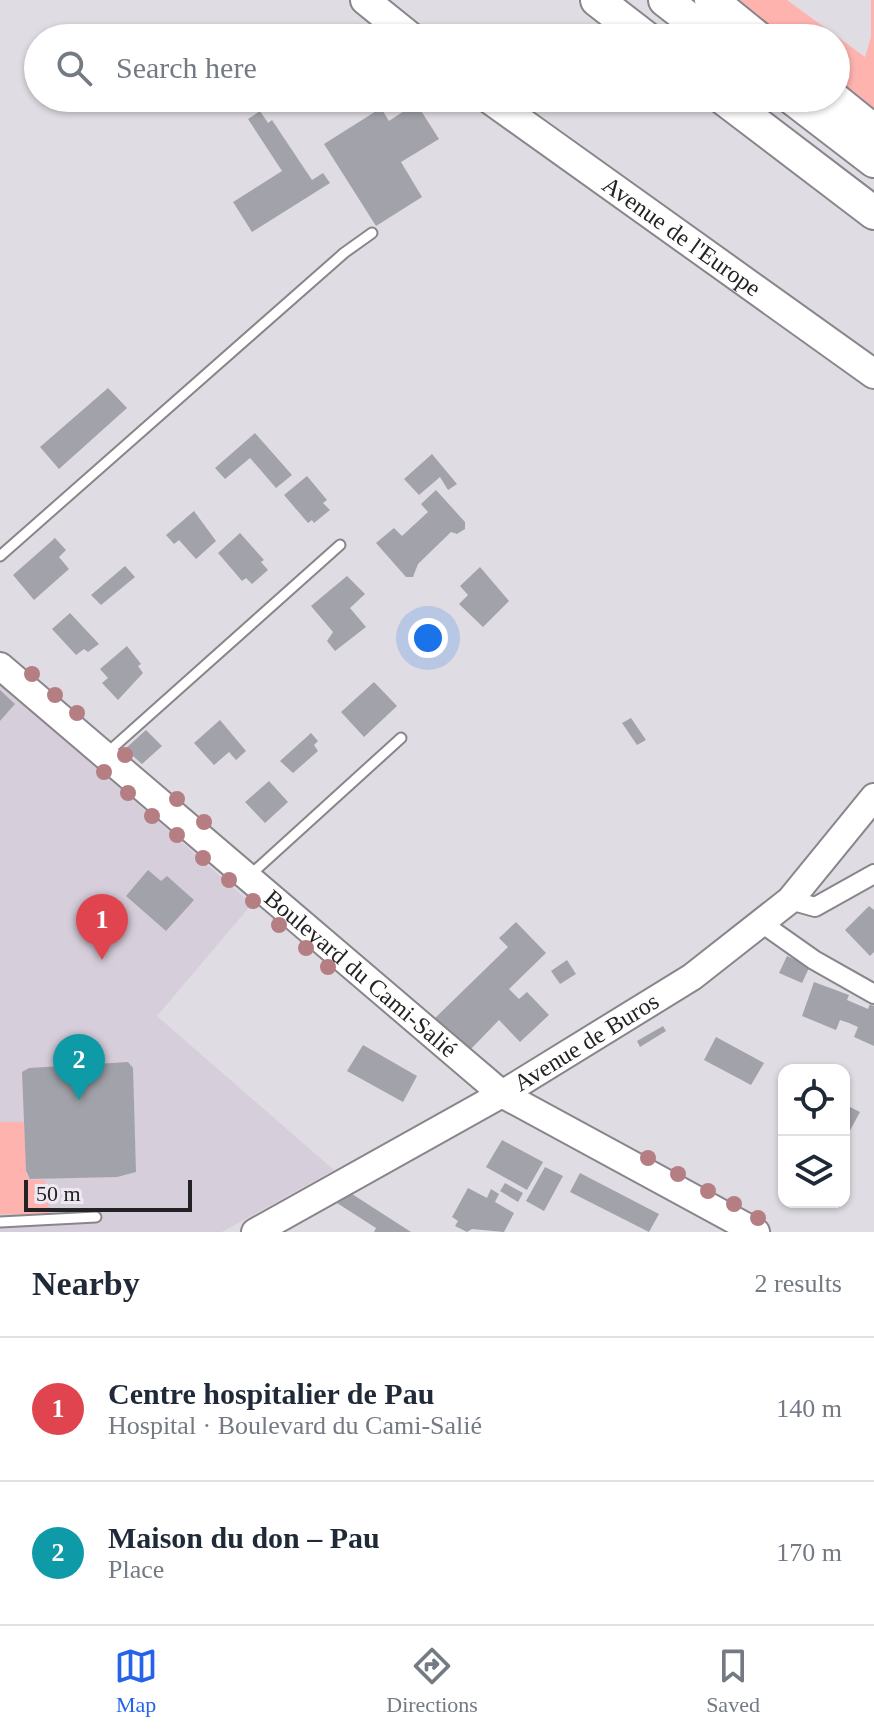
<!DOCTYPE html>
<meta charset="utf-8">
<style>
:root{--surface:#fff;--page:#f2f2f3;--text:#1f2937;--muted:#747a83;--line:#e0e1e3;--accent:#2563eb}
body{margin:0;font-family:"Times New Roman",serif;background:var(--page);color:var(--text)}
.controls{position:absolute;right:24px;bottom:24px;display:grid;overflow:hidden;border-radius:16px;box-shadow:0 2px 6px #0004}
.controls button{width:72px;height:72px;display:grid;place-items:center;padding:0;border:0;border-bottom:2px solid var(--line);background:var(--surface);color:var(--text);font:40px sans-serif}
.scale{position:absolute;left:24px;bottom:20px;width:168px;box-sizing:border-box;padding-left:8px;border:4px solid #232224;border-top:0;font-size:22px;line-height:28px;white-space:nowrap;color:#232224;-webkit-text-stroke:6px #eee9f0;paint-order:stroke}
.you{position:absolute;left:428px;top:638px;width:28px;height:28px;margin:-20px;border:6px solid #fff;border-radius:50%;background:#1a73e8;box-shadow:0 0 0 12px #1a73e833}
.badge{display:grid;place-items:center;width:52px;height:52px;border-radius:50%;background:var(--accent);color:#fff;font-size:26px;font-weight:700}
.pin{position:absolute;translate:-50% -66px;filter:drop-shadow(0 2px 4px #0008)}
.pin::after{content:'';position:absolute;top:42px;width:28px;height:24px;background:inherit;clip-path:polygon(0 0,100% 0,50% 100%)}
.list{margin:0;padding:0;list-style:none}
h2{display:flex;justify-content:space-between;align-items:center;height:104px;margin:0;padding:0 32px;font-size:34px}
h2 small{font-size:26px;font-weight:400;color:var(--muted)}
.list li{display:grid;grid-template-columns:52px 1fr auto;gap:24px;align-items:center;box-sizing:border-box;height:144px;padding:0 32px;border-top:2px solid var(--line)}
.list b{display:block;font-size:30px;white-space:nowrap}
.list p{margin:0;font-size:26px;white-space:nowrap;color:var(--muted)}
.list em{font-size:26px;font-style:normal;color:var(--muted)}
.icon{flex:none;width:44px;height:44px;fill:none;stroke:currentColor;stroke-width:2;stroke-linecap:round;stroke-linejoin:round}
.map{position:relative;flex:none;width:874px;height:1232px;overflow:hidden}
.search{position:absolute;background:var(--surface);box-shadow:0 2px 6px #0004;left:24px;right:24px;top:24px;height:88px;display:flex;align-items:center;gap:20px;box-sizing:border-box;padding:0 28px;border-radius:44px;color:var(--muted);font-size:30px}
.sheet{height:392px;background:var(--surface)}
nav{display:flex;justify-content:space-around;align-items:center;box-sizing:border-box;height:112px;border-top:2px solid var(--line);background:var(--surface);font-size:22px;color:var(--muted)}
nav a{display:grid;justify-items:center;gap:4px}
nav .on{color:var(--accent)}
.map>svg:first-child{display:block}
.built{fill:#d7cedb}
.green{fill:#feb3af}
.building{fill:#a2a3aa}
.lines{fill:none;stroke-linecap:round;stroke-linejoin:round}
.lane-casing{stroke:#89858b;stroke-width:13}
.street-casing{stroke:#89858b;stroke-width:22}
.secondary-casing{stroke:#89858b;stroke-width:30}
.primary-casing{stroke:#89858b;stroke-width:32}
.highway-casing{stroke:#89858b;stroke-width:36}
.lane{stroke:#fff;stroke-width:9}
.street{stroke:#fff;stroke-width:18}
.secondary{stroke:#fff;stroke-width:26}
.primary{stroke:#fff;stroke-width:28}
.highway{stroke:#fff;stroke-width:32}
.tree{fill:#b57e83}
.labels{text-anchor:middle;dominant-baseline:central;stroke-width:6;stroke-linejoin:round;paint-order:stroke}
.street-label{font-size:24px;fill:#232224;stroke:#eee9f0}
</style>
<div class="map">
<svg width="874" height="1232" viewBox="0 0 874 1232">
<rect width="100%" height="100%" fill="#e0dce3"/>
<path class="built" d="M0,682L252,904L157,1016L334,1170L222,1232H0Z"/>
<g class="green">
<path d="M734,0H787L865,57L871,37V0H874V114L836,83V38H781Z"/>
<path d="M0,1122H24L26,1174L30,1180H45L50,1216L0,1214Z"/>
</g>
<g class="building">
<path d="M416,103L439,139L401,162L422,197L376,226L324,144L381,108L389,121Z"/>
<path d="M260,111L268,123L272,120L312,180L323,173L330,183L252,232L233,202L282,171L248,119Z"/>
<path d="M108,388L127,408L59,469L40,447Z"/>
<path d="M255,433L292,475L276,488L250,458L225,479L215,468Z"/>
<path d="M432,454L457,484L448,490L440,477L419,495L404,479Z"/>
<path d="M307,476L327,500L323,503L330,510L314,523L312,520L308,523L284,495Z"/>
<path d="M436,490L465,522V529L457,534L451,532L418,564L413,577H406L376,543L394,528L402,536L428,512L421,504Z"/>
<path d="M194,511L216,541L196,559L179,540L174,544L166,535Z"/>
<path d="M240,533L264,560L261,562L268,570L252,584L246,578L242,581L218,553Z"/>
<path d="M55,538L66,550L59,557L69,569L34,600L13,575Z"/>
<path d="M125,566L135,577L101,605L91,595Z"/>
<path d="M480,567L509,601L483,627L459,604L468,595L460,586Z"/>
<path d="M347,576L365,594L350,608L366,627L335,651L327,641L333,632L311,606Z"/>
<path d="M70,613L99,644L88,652L84,649L76,655L52,629Z"/>
<path d="M127,646L141,664L138,666L143,673L118,700L102,683L108,678L100,669Z"/>
<path d="M374,682L397,706L364,737L341,712Z"/>
<path d="M0,690L15,704L0,721Z"/>
<path d="M631,718L646,740L637,745L622,723Z"/>
<path d="M220,720L246,751L236,760L229,752L214,765L194,743Z"/>
<path d="M146,730L162,746L142,764L125,749Z"/>
<path d="M311,733L318,741L314,745L318,751L293,773L280,761Z"/>
<path d="M269,781L288,802L265,823L245,802Z"/>
<path d="M148,870L161,881L167,876L194,900L166,931L126,896Z"/>
<path d="M869,906L874,910V952L870,956L845,930Z"/>
<path d="M516,922L546,953L509,989L519,999L527,992L549,1015L520,1042L499,1020L470,1050L434,1019L508,947L499,938Z"/>
<path d="M787,956L810,966L802,983L779,973Z"/>
<path d="M567,960L576,974L560,984L551,971Z"/>
<path d="M814,982L849,995L847,1000L868,1009L870,1004L874,1006V1046L854,1037L858,1027L849,1023L840,1020L836,1030L802,1016Z"/>
<path d="M663,1026L666,1031L640,1047L637,1041Z"/>
<path d="M716,1037L764,1063L751,1085L704,1060Z"/>
<path d="M363,1045L417,1076L403,1102L347,1071Z"/>
<path d="M128,1062L133,1068L136,1172L117,1177L30,1179L26,1171L22,1072L29,1068Z"/>
<path d="M844,1104L860,1112L847,1136L844,1135Z"/>
<path d="M502,1140L543,1162L527,1190L486,1167Z"/>
<path d="M545,1167L563,1176L544,1211L526,1201Z"/>
<path d="M580,1173L659,1214L649,1232L570,1192Z"/>
<path d="M505,1183L523,1193L518,1202L500,1191Z"/>
<path d="M468,1188L487,1198L491,1189L499,1194L495,1202L514,1213L504,1232L472,1229L467,1232L455,1226L458,1221L452,1217Z"/>
<path d="M352,1194L411,1232H374L376,1228L337,1203Z"/>
</g>
<g class="lines">
<defs>
<g id="lane">
<path d="M0,556L344,253L372,233"/>
<path d="M108,752L340,545"/>
<path d="M249,876L401,738"/>
<path d="M0,1222L96,1217"/>
</g>
<g id="street">
<path d="M790,900L815,907L874,874"/>
<path d="M763,924L814,960L874,994"/>
</g>
<g id="secondary">
<path id="s1" d="M0,666L502,1094L756,1232"/>
<path id="s2" d="M255,1232L502,1094L692,977L790,900L874,797"/>
</g>
<g id="primary">
<path d="M365,0L412,38"/>
<path id="s3" d="M488,98L874,374"/>
</g>
<g id="highway">
<path d="M597,0L646,38"/>
<path d="M665,0L714,38"/>
<path d="M711,0L758,38"/>
<path d="M723,98L874,213"/>
<path d="M792,98L874,161"/>
<path d="M833,98L874,131"/>
</g>
</defs>
<use href="#lane" class="lane-casing"/>
<use href="#street" class="street-casing"/>
<use href="#secondary" class="secondary-casing"/>
<use href="#primary" class="primary-casing"/>
<use href="#highway" class="highway-casing"/>
<use href="#lane" class="lane"/>
<use href="#street" class="street"/>
<use href="#secondary" class="secondary"/>
<use href="#primary" class="primary"/>
<use href="#highway" class="highway"/>
</g>
<g class="tree">
<circle cx="32" cy="674" r="8"/>
<circle cx="55" cy="695" r="8"/>
<circle cx="77" cy="713" r="8"/>
<circle cx="125" cy="755" r="8"/>
<circle cx="104" cy="772" r="8"/>
<circle cx="128" cy="793" r="8"/>
<circle cx="177" cy="799" r="8"/>
<circle cx="152" cy="816" r="8"/>
<circle cx="204" cy="822" r="8"/>
<circle cx="177" cy="835" r="8"/>
<circle cx="203" cy="858" r="8"/>
<circle cx="229" cy="880" r="8"/>
<circle cx="253" cy="901" r="8"/>
<circle cx="279" cy="925" r="8"/>
<circle cx="306" cy="948" r="8"/>
<circle cx="328" cy="967" r="8"/>
<circle cx="648" cy="1158" r="8"/>
<circle cx="678" cy="1174" r="8"/>
<circle cx="708" cy="1191" r="8"/>
<circle cx="734" cy="1204" r="8"/>
<circle cx="758" cy="1218" r="8"/>
</g>
<g class="labels">
<g class="street-label">
<text stroke="none"><textPath href="#s3" startOffset="238">Avenue de l'Europe</textPath></text>
<text stroke="none"><textPath href="#s1" startOffset="474">Boulevard du Cami-Salié</textPath></text>
<text stroke="none"><textPath href="#s2" startOffset="382">Avenue de Buros</textPath></text>
</g>
</g>
</svg>
<div class="controls">
<button><svg class="icon" aria-label="locate" viewBox="0 0 24 24"><circle cx="12" cy="12" r="6"/><path d="M12 2v4M12 18v4M2 12h4M18 12h4"/></svg></button>
<button><svg class="icon" aria-label="layers" viewBox="0 0 24 24"><path d="M12 4l9 5-9 5-9-5zM3 14l9 5 9-5"/></svg></button>
</div>
<div class="scale">50 m</div>
<div class="you"></div>
<div class="pin badge" style="left:102px;top:960px;background:#e0444e">1</div>
<div class="pin badge" style="left:79px;top:1100px;background:#0f9aa8">2</div>
<div class="search"><svg class="icon" aria-label="search" viewBox="0 0 24 24"><circle cx="10" cy="10" r="6"/><path d="M15 15l6 6"/></svg>Search here</div>
</div>
<section class="sheet">
<h2>Nearby<small>2 results</small></h2>
<ul class="list">
<li><span class="badge" style="background:#e0444e">1</span><div><b>Centre hospitalier de Pau</b><p>Hospital · Boulevard du Cami-Salié</p></div><em>140 m</em></li>
<li><span class="badge" style="background:#0f9aa8">2</span><div><b>Maison du don – Pau</b><p>Place</p></div><em>170 m</em></li>
</ul>
</section>
<nav>
<a class="on"><svg class="icon" aria-label="map" viewBox="0 0 24 24"><path d="M3 6l6-2 6 2 6-2v14l-6 2-6-2-6 2zM9 4v14M15 6v14"/></svg>Map</a>
<a><svg class="icon" aria-label="directions" viewBox="0 0 24 24"><path d="M12 3l9 9-9 9-9-9zM9 14v-3h6M13 9l2 2-2 2"/></svg>Directions</a>
<a><svg class="icon" aria-label="saved" viewBox="0 0 24 24"><path d="M7 4h10v16l-5-4-5 4z"/></svg>Saved</a>
</nav>
